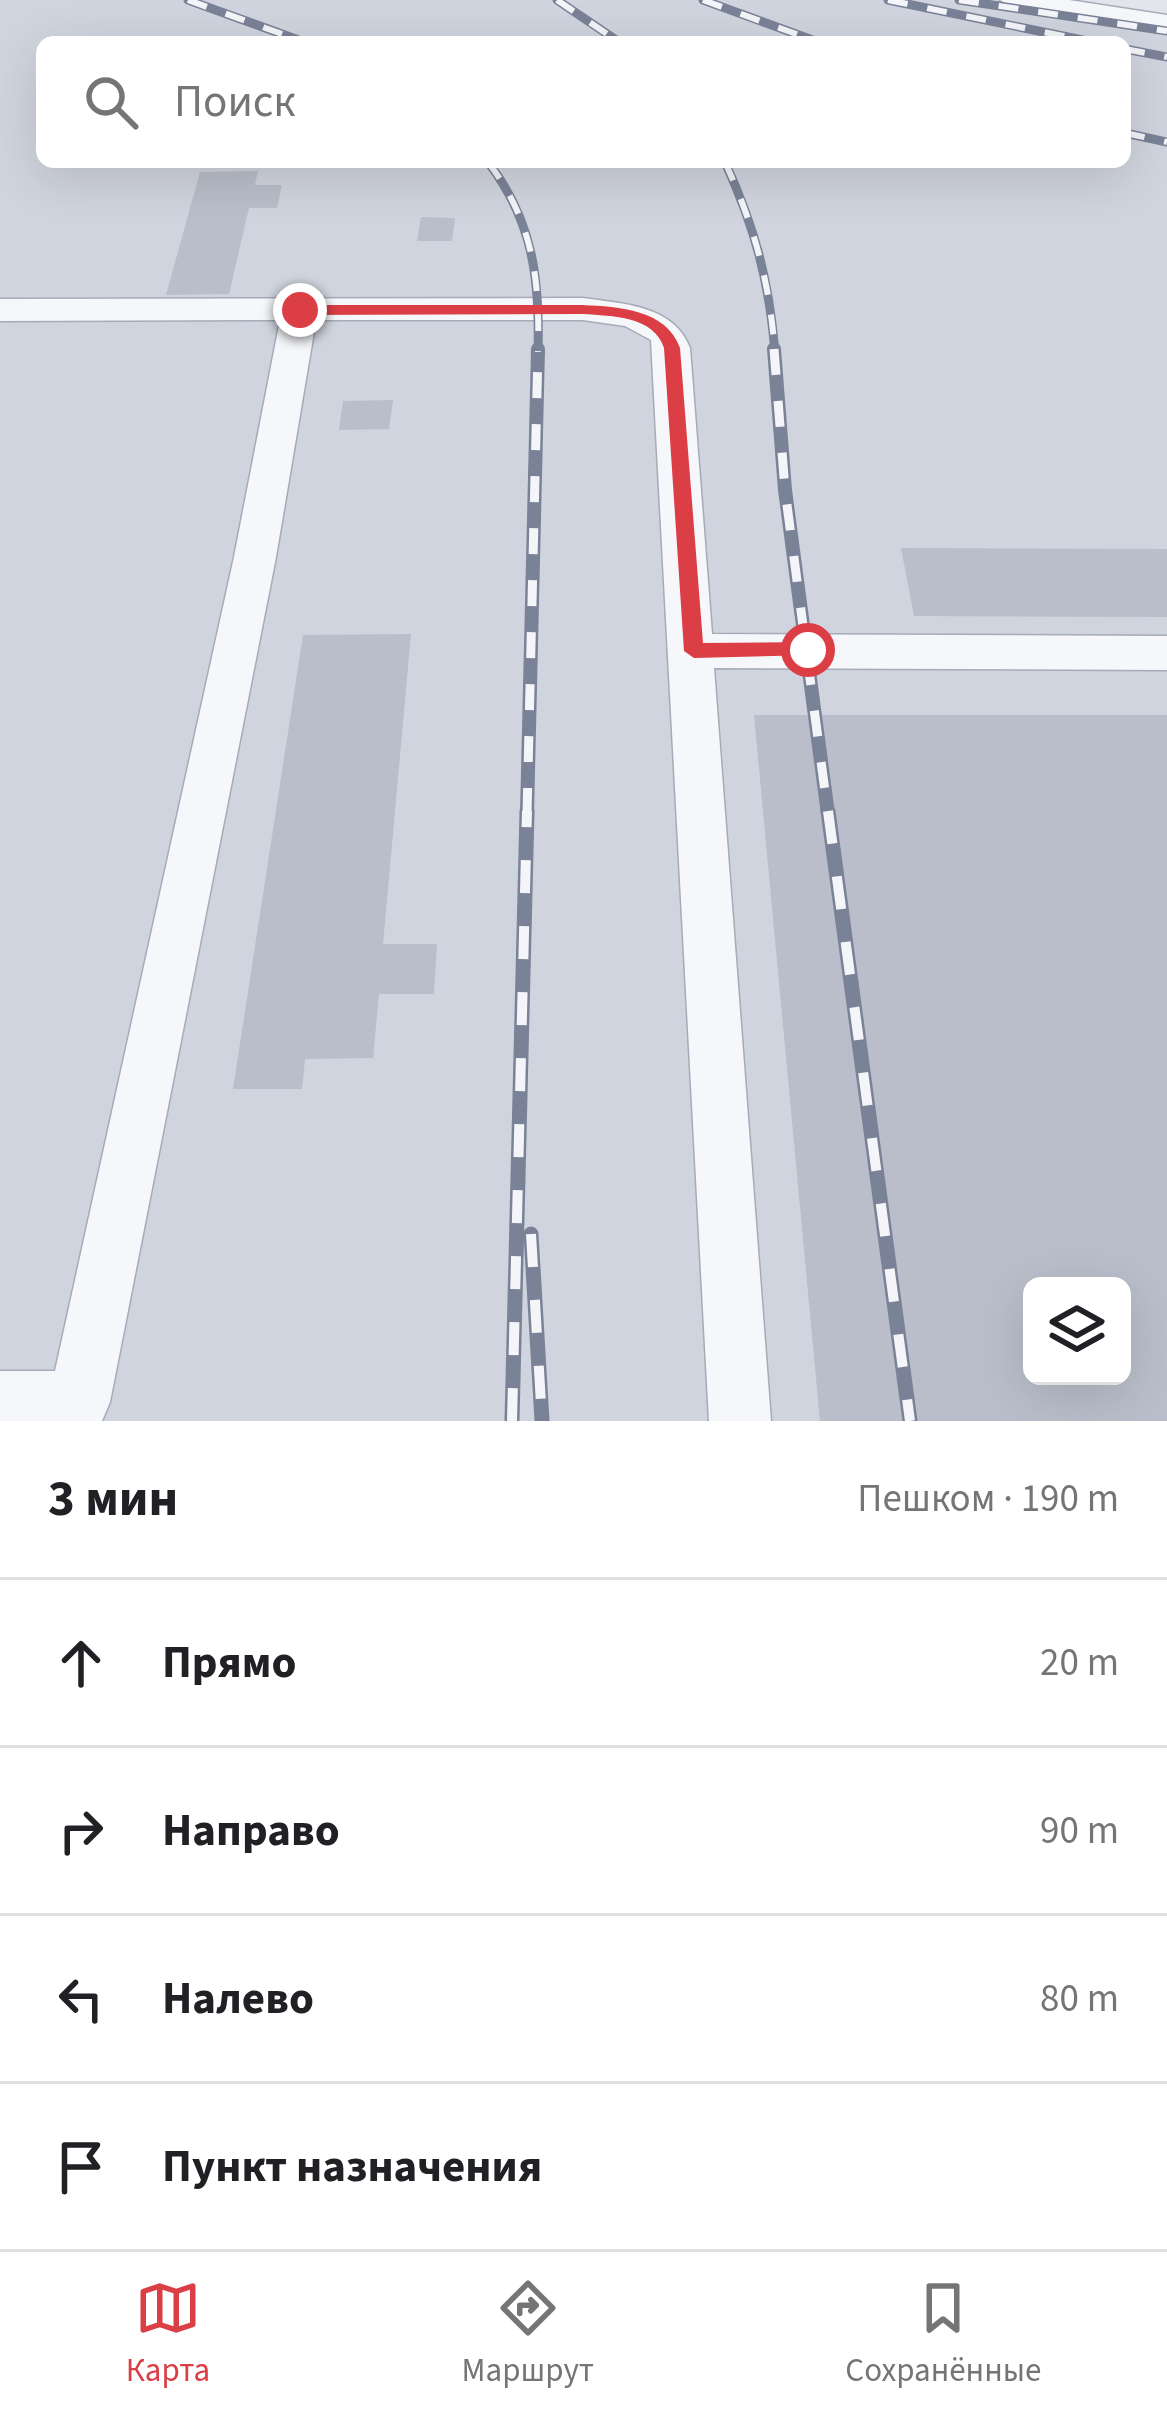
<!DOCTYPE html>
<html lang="ru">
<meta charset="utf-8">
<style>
:root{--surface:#fff;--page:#f2f2f2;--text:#202124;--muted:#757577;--line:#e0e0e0;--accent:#db3e45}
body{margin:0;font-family:"Source Sans 3",sans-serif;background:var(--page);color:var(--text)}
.controls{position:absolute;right:36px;bottom:36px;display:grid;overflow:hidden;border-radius:18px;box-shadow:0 12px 48px #0002}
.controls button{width:108px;height:108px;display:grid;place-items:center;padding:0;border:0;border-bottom:3px solid var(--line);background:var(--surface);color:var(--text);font:60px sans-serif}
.stop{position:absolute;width:36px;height:36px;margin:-27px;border:9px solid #db3e45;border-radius:50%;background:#fff}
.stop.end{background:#db3e45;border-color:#fff;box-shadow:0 3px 12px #0008}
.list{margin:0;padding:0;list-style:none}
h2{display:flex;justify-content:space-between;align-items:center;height:156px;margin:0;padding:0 48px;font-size:51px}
h2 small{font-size:39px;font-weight:400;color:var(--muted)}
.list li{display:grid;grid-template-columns:78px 1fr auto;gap:36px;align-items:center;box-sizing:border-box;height:168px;padding:0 48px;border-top:3px solid var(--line)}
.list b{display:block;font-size:45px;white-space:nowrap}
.list em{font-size:39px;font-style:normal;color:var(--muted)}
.icon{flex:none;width:66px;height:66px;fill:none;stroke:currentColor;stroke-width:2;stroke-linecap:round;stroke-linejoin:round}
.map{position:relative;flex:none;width:1167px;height:1421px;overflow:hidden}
.search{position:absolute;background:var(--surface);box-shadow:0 12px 48px #0002;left:36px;right:36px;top:36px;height:132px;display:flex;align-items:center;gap:30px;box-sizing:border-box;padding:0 42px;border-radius:18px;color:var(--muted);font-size:45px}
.sheet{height:828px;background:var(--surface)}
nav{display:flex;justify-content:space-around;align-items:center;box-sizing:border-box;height:168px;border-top:3px solid var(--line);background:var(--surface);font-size:33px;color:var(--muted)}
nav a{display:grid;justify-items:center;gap:6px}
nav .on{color:var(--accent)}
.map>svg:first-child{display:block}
.built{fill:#d0d4de;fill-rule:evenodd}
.building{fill:#b9beca;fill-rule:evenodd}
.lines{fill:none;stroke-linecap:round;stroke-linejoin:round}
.minor-casing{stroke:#a7abb7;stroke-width:3}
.minor{fill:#f6f7fa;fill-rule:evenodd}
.rail-far2-casing{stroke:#7a8297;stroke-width:9}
.rail-far1-casing{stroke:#7a8297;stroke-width:14}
.rail-casing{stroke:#7a8297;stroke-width:15}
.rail-far2{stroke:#f3f5f9;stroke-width:6;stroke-dasharray:20;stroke-linecap:butt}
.rail-far1{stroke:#f3f5f9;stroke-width:9;stroke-dasharray:26;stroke-linecap:butt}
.rail{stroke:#f3f5f9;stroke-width:10;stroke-dasharray:33;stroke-linecap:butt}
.route{fill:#db3e45}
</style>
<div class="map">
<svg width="1167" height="1421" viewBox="0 0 1167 1421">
<rect width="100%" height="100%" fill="#e2e5ec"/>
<path class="built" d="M0,0H1033L1167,20V1421H0ZM42,42H1125V162H42ZM1032,1286H1122V1376H1032Z"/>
<g class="building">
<path d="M258,171L255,185H282L277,208H249L229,294L166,295L200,172Z"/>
<path d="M421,217L455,218L452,241H417Z"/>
<path d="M393,400L389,429L339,430L343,401Z"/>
<path d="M901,548L1167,549V617L914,616Z"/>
<path d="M411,634L383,944H437L434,994H379L373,1058L305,1059L302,1089H233L303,635Z"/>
<path d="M754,715H1167V1421H820ZM1032,1286H1122V1376H1032Z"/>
</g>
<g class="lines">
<defs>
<g id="minor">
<path d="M1000,0H1069L1167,15V31L1014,8Z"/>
<path d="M583,298C623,304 674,305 690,348L712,634L1167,636V670L714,668L771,1421H709L651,340L625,326L583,320H316L276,557L110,1402L102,1421H0V1371H55L234,557L280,320L0,321V299Z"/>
</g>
</defs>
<use href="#minor" class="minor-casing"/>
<use href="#minor" class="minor"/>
<defs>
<g id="rail-far2">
<path d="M188,0L304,42"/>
<path d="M557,0L619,42"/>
<path d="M703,0L818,42"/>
<path d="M888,0L1092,42"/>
<path d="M959,0L1167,31"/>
<path d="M1125,49L1167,57"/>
<path d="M1125,133L1167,142"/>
<path d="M488,162C533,221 540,279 538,352"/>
<path d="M725,162C755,228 769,280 775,352"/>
</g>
<g id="rail-far1">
<path d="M774,349L785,490L828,814"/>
<path d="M527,814L538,349"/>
</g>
<g id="rail">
<path d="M828,811L910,1421"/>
<path d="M531,1234L542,1421"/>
<path d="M512,1421L527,811"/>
</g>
</defs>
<use href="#rail-far2" class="rail-far2-casing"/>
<use href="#rail-far1" class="rail-far1-casing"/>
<use href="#rail" class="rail-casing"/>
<use href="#rail-far2" class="rail-far2"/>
<use href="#rail-far1" class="rail-far1"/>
<use href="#rail" class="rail"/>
</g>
<path class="route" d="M583,305C619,307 666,309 680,348L703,643L808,642L817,650L815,655L694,658L684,651L664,348C654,316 612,316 583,314L300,315L292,310L300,305Z"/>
</svg>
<div class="controls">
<button><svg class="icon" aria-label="layers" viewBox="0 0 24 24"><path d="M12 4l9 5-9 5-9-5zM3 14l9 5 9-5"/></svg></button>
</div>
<div class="stop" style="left:808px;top:650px"></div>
<div class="stop end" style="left:300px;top:310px"></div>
<div class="search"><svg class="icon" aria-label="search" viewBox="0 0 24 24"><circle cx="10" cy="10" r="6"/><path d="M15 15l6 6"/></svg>Поиск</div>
</div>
<section class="sheet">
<h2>3 мин<small>Пешком · 190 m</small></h2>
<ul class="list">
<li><svg class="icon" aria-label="ahead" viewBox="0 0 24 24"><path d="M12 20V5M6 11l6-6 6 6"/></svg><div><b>Прямо</b></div><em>20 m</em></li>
<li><svg class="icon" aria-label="right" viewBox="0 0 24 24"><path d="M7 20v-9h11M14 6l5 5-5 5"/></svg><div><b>Направо</b></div><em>90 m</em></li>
<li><svg class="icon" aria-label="left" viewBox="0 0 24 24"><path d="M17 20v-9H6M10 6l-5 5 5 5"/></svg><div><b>Налево</b></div><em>80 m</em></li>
<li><svg class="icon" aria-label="arrive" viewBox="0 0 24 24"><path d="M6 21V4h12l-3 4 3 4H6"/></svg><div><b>Пункт назначения</b></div></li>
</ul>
</section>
<nav>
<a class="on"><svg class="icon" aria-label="map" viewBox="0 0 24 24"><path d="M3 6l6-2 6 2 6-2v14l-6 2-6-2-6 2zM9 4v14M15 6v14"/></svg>Карта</a>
<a><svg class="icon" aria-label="directions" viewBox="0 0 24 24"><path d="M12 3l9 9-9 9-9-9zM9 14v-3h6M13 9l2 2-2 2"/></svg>Маршрут</a>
<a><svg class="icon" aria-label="saved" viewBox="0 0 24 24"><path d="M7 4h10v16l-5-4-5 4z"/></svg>Сохранённые</a>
</nav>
